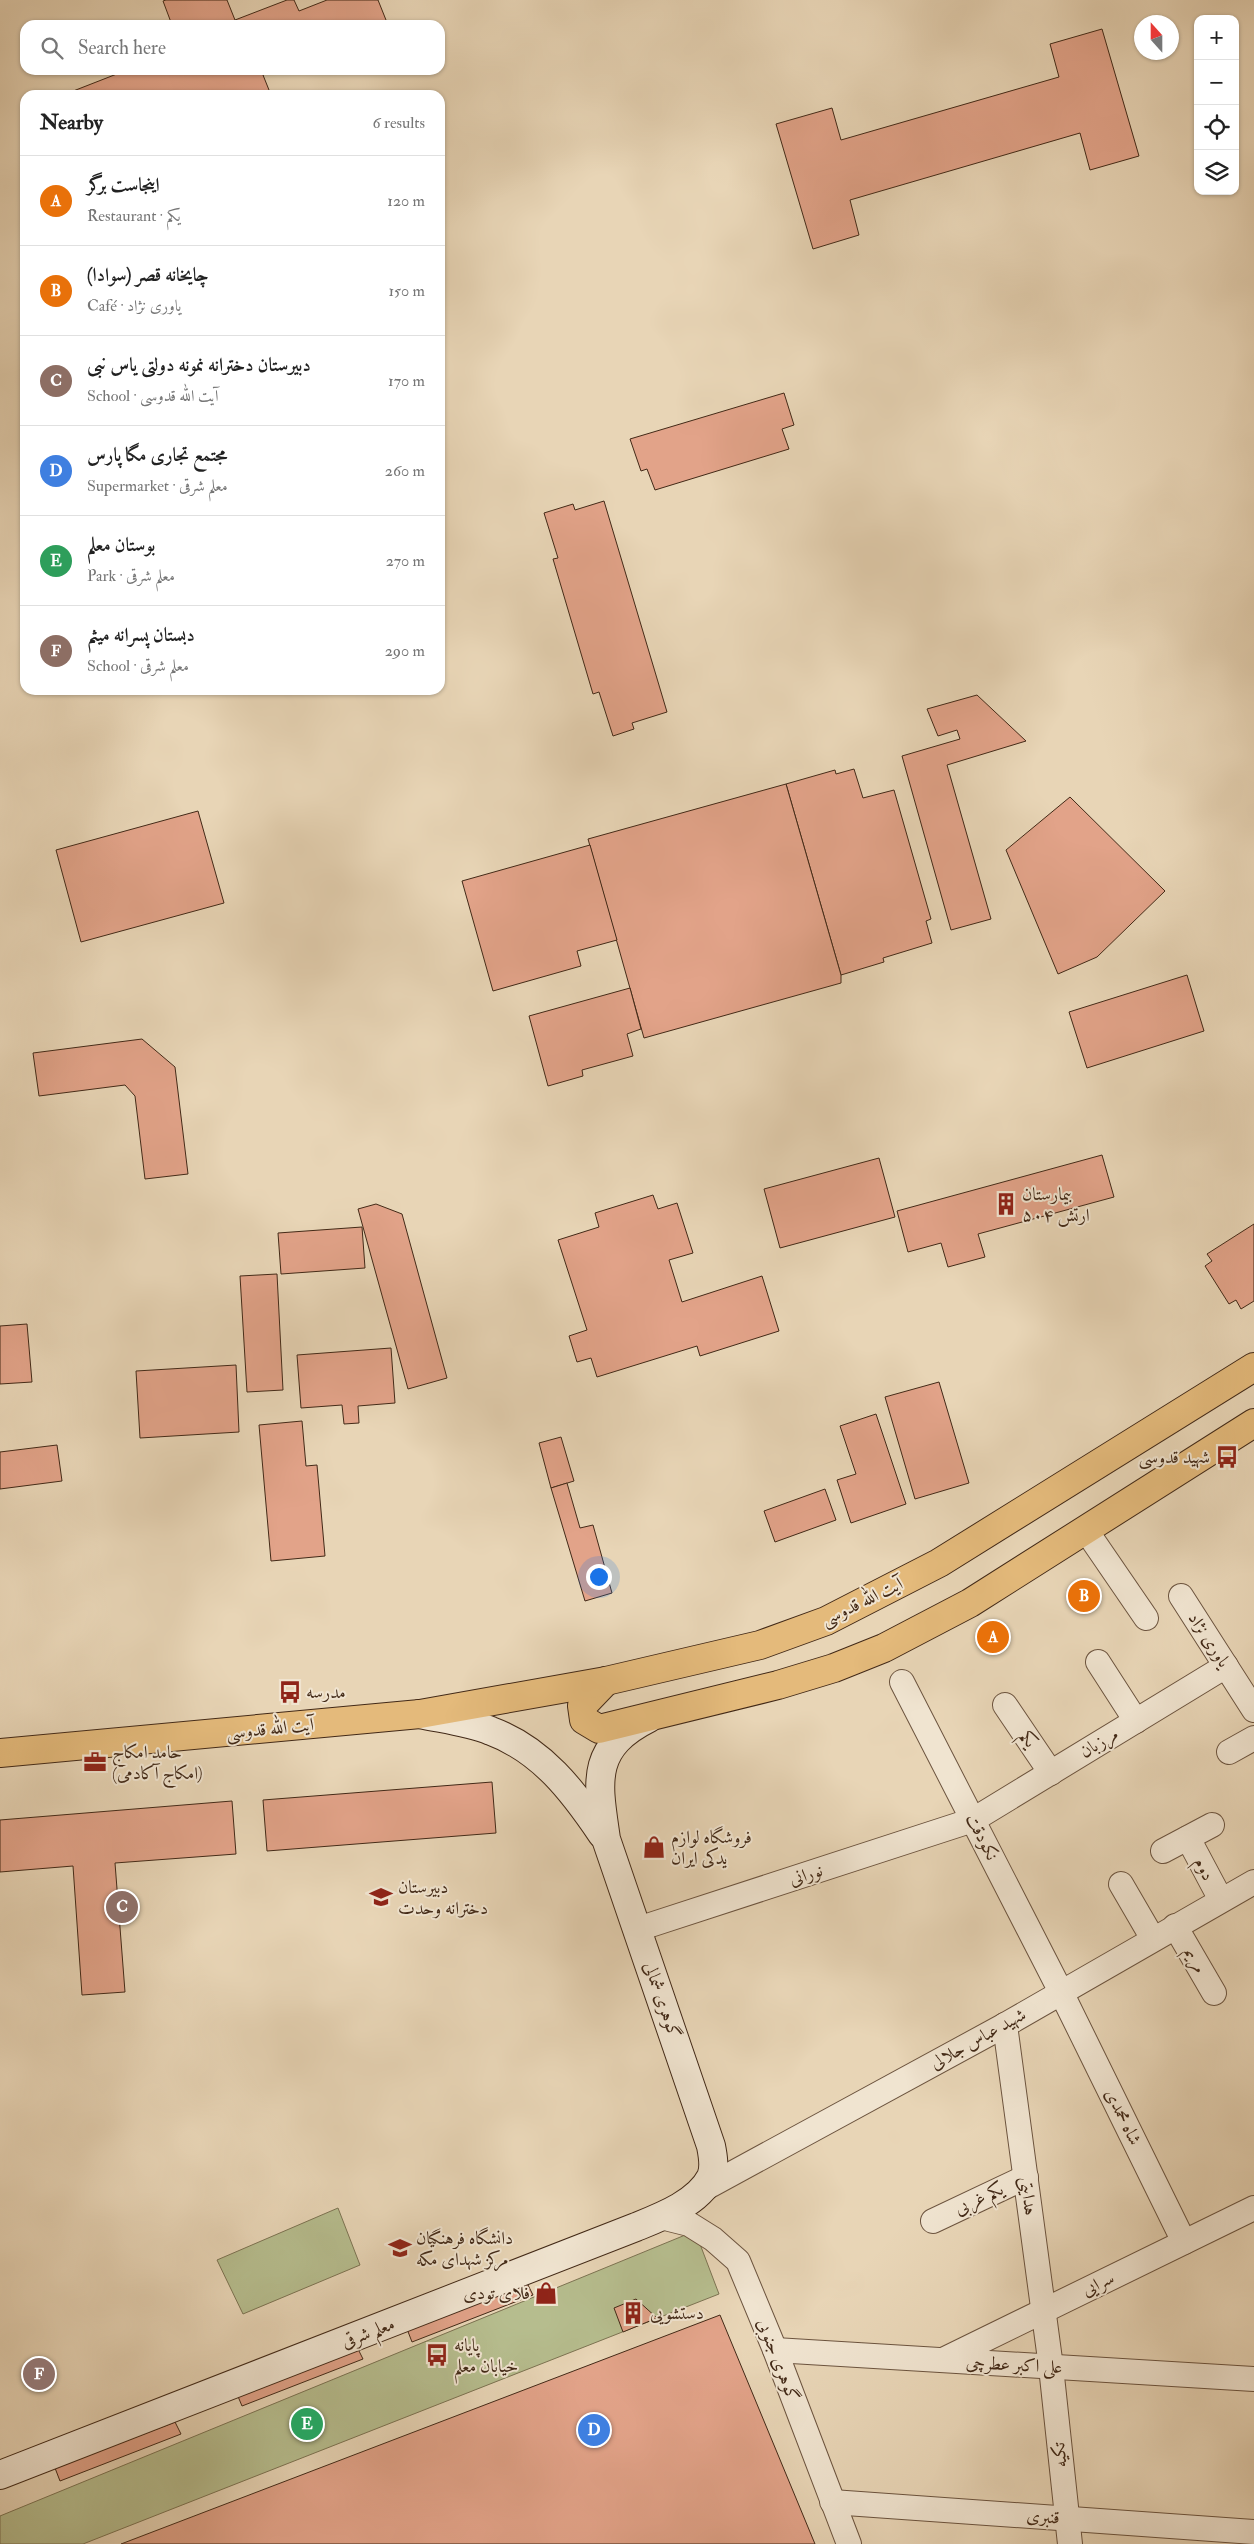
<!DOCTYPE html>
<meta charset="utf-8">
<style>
:root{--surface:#fff;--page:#f6f6f6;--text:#222;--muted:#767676;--line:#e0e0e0;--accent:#ea580c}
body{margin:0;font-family:"IM FELL Double Pica",Amiri,serif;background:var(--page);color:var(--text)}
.controls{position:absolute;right:15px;top:15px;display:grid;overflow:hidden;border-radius:10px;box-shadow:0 1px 4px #0004}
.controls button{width:45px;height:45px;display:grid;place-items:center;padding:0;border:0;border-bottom:1px solid var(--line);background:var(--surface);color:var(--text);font:25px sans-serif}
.compass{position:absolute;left:1134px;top:15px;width:45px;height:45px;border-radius:50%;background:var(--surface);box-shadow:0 1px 4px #0004;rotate:339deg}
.you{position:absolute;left:598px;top:1576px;width:18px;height:18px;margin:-12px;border:4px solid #fff;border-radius:50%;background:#1a73e8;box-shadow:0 0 0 8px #1a73e833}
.badge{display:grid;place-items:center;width:32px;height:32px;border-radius:50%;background:var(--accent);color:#fff;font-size:16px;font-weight:700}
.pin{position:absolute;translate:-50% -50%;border:2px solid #fff;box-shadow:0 1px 5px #0006}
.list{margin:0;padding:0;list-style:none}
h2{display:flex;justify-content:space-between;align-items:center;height:65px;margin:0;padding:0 20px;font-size:21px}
h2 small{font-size:16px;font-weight:400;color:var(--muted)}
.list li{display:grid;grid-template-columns:32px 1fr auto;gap:15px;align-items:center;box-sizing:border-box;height:90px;padding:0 20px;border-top:1px solid var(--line)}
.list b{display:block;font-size:19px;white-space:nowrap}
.list p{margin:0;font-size:16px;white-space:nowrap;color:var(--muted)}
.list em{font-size:16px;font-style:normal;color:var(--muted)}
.icon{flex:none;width:28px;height:28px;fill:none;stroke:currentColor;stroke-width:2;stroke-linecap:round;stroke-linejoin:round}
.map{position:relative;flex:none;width:1254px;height:2544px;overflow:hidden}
.search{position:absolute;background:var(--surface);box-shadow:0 1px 4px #0004;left:20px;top:20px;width:425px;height:55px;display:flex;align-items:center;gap:12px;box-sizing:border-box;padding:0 18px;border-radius:15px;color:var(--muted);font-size:19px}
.panel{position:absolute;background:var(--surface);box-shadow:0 1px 4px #0004;left:20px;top:90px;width:425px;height:605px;border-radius:15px}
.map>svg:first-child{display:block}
.green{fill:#b6bd8e;stroke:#7c7352}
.building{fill:#e2a389;stroke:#422917}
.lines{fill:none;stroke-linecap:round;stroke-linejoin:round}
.street-casing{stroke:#6c543f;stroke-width:26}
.secondary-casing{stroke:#422917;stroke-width:30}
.primary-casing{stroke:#422917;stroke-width:30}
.street{stroke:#f0e4d0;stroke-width:24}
.secondary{stroke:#f0e4d0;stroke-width:28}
.primary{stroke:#e4ba7b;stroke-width:28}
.labels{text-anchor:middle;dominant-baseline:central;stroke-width:4;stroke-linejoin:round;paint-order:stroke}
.poi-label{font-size:18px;fill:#422917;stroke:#f0e4d0;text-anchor:start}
.street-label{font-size:18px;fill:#422917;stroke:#f0e4d0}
</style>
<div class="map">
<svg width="1254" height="2544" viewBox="0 0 1254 2544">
<rect width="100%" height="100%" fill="#e8d5b6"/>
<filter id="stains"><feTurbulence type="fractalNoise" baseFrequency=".004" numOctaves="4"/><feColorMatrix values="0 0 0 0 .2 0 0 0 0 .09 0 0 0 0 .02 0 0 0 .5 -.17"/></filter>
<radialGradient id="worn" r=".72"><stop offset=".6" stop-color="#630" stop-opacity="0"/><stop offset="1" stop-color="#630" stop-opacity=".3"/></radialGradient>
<g class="green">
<path d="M338,2208L360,2265L243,2314L217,2260Z"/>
<path d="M695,2231L719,2294L83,2544H0V2516Z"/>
</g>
<g class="building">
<path d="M166,0H227L235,20L287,0H294L299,11L327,0H378L388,25H172L163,1Z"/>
<path d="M1102,29L1139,156L1090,170L1080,133L850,200L859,235L813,249L776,124L832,108L841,140L1059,77L1050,44Z"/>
<path d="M127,70H275L263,75L271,95H63Z"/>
<path d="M784,393L794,425L782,429L789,449L655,490L647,469L641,471L630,439Z"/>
<path d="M604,501L667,712L632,723L634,729L613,736L599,692L593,694L553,559L558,558L544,513L573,504L575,510Z"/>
<path d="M977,695L1026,741L947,765L991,919L951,930L902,756L960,739L957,730L938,736L927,709Z"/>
<path d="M854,769L863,798L894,790L931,919L926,921L932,943L883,958L884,962L841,975L786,784L835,770L836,774Z"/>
<path d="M786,784L841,975V983L644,1038L588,839Z"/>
<path d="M1070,797L1165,891L1097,957L1058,974L1006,850Z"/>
<path d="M198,811L224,903L81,942L56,850Z"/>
<path d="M590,845L617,940L577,951L581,966L493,991L462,881Z"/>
<path d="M1187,975L1204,1031L1087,1068L1069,1012Z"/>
<path d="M630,988L641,1029L627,1034L633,1056L582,1070L583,1076L548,1086L529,1016Z"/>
<path d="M142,1039L175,1067L188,1174L145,1179L135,1096L125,1085L39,1096L33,1053Z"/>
<path d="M1102,1155L1114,1197L978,1234L985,1257L948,1267L941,1243L908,1252L897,1211Z"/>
<path d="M879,1158L895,1217L780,1248L764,1189Z"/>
<path d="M653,1195L658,1209L677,1203L693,1253L669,1260L682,1302L762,1276L779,1331L700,1356L697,1346L597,1377L591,1358L577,1362L569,1336L587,1330L558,1240L599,1227L595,1213Z"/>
<path d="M376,1204L402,1214L447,1378L408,1389L358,1209Z"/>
<path d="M1254,1224V1301L1241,1309L1236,1300L1229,1304L1205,1266L1212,1261L1207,1254Z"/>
<path d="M362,1227L365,1268L281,1274L278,1233Z"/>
<path d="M277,1274L283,1390L247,1392L240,1276Z"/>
<path d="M27,1324L32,1382L0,1384V1326Z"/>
<path d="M391,1348L395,1403L358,1406L359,1423L344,1424L342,1405L301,1408L297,1355Z"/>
<path d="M236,1365L239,1432L140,1438L136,1371Z"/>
<path d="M939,1382L969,1483L915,1499L885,1397Z"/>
<path d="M876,1414L906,1504L851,1523L837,1480L856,1474L840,1426Z"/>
<path d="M302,1421L306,1466L317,1465L325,1556L271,1561L259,1425Z"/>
<path d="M561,1437L574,1481L551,1488L539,1443Z"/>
<path d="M57,1445L62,1481L0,1489V1452Z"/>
<path d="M567,1483L580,1528L593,1525L612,1593L585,1601L551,1488Z"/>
<path d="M825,1489L836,1520L775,1542L764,1511Z"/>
<path d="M492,1782L496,1833L267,1851L263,1800Z"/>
<path d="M232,1801L236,1854L115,1863L125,1992L82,1995L73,1866L0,1872V1820Z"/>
<path d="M527,2283L533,2295L412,2342L407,2329Z"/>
<path d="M636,2299L657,2318L623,2332L614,2308Z"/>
<path d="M720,2315L815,2544H121Z"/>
<path d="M357,2347L363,2359L242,2406L237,2394Z"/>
<path d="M175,2422L181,2434L60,2481L55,2468Z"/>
</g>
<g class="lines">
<defs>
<g id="street">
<path d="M1085,1529L1146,1618"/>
<path d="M1181,1596L1254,1710"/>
<path d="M1098,1662L1136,1721"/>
<path d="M902,1682L1061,1992L1184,2242"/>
<path d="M1005,1705L1051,1773"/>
<path d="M1229,1752L1254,1738"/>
<path d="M1188,1838L1221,1900"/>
<path d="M1163,1851L1212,1825"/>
<path d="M1121,1884L1153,1939"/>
<path d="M1175,1926L1214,1993"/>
<path d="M638,1929L973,1820L1226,1666"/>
<path d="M1005,2025L1051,2367L1070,2544"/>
<path d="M700,2191L1005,2025L1254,1882"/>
<path d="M661,2217L689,2224L713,2239L738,2261L775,2350L849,2544"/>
<path d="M933,2221L1026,2177"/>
<path d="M775,2350L1254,2379"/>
<path d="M943,2360L1254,2208"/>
<path d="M832,2502L1254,2532"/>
</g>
<g id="secondary">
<path d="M420,1714C443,1719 469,1722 491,1731C542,1750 573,1791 602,1834"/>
<path d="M0,2475L636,2227C661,2217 698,2203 711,2177C715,2168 713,2156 711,2146L606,1839C598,1783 589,1748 649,1718"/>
</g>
<g id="primary">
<path d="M606,1681L582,1706L584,1720L599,1729L778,1685L834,1668L884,1648L970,1603L1254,1423"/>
<path d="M0,1753L420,1714L606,1681L760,1645L826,1621L939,1563L1254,1367"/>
</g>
</defs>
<use href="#street" class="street-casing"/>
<use href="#secondary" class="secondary-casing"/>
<use href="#primary" class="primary-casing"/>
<use href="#street" class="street"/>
<use href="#secondary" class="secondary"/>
<use href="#primary" class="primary"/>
</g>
<defs>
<symbol id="building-bare" viewBox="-9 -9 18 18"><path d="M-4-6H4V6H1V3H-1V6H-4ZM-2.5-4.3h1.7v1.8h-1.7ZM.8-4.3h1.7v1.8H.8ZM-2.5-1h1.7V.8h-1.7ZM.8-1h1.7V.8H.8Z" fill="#8f2418" stroke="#f0e4d0" stroke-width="2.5" paint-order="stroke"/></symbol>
<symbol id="bus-bare" viewBox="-9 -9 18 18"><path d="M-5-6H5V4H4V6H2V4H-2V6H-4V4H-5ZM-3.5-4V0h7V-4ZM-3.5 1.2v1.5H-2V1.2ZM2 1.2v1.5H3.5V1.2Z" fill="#8f2418" stroke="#f0e4d0" stroke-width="2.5" paint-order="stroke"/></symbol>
<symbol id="office-bare" viewBox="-9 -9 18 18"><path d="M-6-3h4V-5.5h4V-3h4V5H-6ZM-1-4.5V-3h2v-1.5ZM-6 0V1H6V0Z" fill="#8f2418" stroke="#f0e4d0" stroke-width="2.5" paint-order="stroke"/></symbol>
<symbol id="shop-bare" viewBox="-9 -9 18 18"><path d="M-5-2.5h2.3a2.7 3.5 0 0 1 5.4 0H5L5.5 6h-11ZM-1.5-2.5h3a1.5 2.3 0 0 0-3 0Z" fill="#8f2418" stroke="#f0e4d0" stroke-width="2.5" paint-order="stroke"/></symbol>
<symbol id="school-bare" viewBox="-9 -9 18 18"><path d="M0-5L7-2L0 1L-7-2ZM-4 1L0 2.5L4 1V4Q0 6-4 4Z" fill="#8f2418" stroke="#f0e4d0" stroke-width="2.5" paint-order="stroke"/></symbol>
<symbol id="university-bare" viewBox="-9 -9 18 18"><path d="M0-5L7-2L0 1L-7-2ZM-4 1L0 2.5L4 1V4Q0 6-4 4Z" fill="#8f2418" stroke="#f0e4d0" stroke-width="2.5" paint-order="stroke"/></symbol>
</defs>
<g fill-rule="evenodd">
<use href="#building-bare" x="990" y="1188" width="32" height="32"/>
<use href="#bus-bare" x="1211" y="1441" width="32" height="32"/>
<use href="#bus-bare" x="274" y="1676" width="32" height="32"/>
<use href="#office-bare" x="79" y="1746" width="32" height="32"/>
<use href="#shop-bare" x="638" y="1831" width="32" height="32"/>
<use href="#school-bare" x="365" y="1881" width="32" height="32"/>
<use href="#university-bare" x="384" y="2232" width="32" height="32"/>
<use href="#shop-bare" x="530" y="2277" width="32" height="32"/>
<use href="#building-bare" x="617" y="2297" width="32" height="32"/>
<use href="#bus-bare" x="421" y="2339" width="32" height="32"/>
</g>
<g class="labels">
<g class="poi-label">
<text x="1022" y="1194">بیمارستان<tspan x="1022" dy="21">۵۰۴ ارتش</tspan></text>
<text x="1210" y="1457" text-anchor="end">شهید قدوسی</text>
<text x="306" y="1692">مدرسه</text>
<text x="112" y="1752">حامد امکاج<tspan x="112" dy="21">(امکاج آکادمی)</tspan></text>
<text x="671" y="1837">فروشگاه لوازم<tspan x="671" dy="21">یدکی ایران</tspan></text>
<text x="398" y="1887">دبیرستان<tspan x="398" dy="21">دخترانه وحدت</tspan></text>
<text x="416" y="2238">دانشگاه فرهنگیان<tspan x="416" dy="21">مرکز شهدای مکه</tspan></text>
<text x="530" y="2293" text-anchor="end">فلای تودی</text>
<text x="650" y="2313">دستشویی</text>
<text x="454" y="2345">پایانه<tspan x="454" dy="21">خیابان معلم</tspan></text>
</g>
<g class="street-label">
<text transform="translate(862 1602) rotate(-26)">آیت الله قدوسی</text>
<text transform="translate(1209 1640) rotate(57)">یاوری نژاد</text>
<text transform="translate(270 1729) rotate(-6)">آیت الله قدوسی</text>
<text transform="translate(1028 1739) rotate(56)">یکم</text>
<text transform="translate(1099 1743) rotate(-31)">مرزبان</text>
<text transform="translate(982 1837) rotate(63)">نکودقت</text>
<text transform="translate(1204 1869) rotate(62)">دوم</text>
<text transform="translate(806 1875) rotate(-18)">نورانی</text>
<text transform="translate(1195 1960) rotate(60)">مریم</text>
<text transform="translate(662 2000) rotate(71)">گوهری شمالی</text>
<text transform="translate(978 2039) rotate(-29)">شهید عباس جلالی</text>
<text transform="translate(1123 2117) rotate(64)">شاه محمدی</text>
<text transform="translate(1028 2196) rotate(82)">هدایتی</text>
<text transform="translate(979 2199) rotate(-25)">یکم غربی</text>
<text transform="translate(1098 2284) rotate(-26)">سرایی</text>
<text transform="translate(368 2333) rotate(-21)">معلم شرقی</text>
<text transform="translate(778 2360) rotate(69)">گوهری جنوبی</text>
<text transform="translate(1014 2365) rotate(3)">علی اکبر عطرچی</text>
<text transform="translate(1060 2455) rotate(-96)">تکیه</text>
<text transform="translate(1043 2517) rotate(4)">قنبری</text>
</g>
</g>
<rect width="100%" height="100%" filter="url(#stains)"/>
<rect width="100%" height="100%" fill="url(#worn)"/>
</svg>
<div class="controls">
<button>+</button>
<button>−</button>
<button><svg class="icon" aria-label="locate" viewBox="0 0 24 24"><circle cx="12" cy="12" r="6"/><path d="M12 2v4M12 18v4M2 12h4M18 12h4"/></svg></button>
<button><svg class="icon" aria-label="layers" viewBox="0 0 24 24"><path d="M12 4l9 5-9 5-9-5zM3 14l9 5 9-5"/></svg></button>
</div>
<svg class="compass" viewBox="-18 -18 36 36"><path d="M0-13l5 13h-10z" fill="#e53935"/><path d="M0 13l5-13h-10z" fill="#767676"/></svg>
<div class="you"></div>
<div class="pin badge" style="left:993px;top:1637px;background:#e8710a">A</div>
<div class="pin badge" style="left:1084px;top:1596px;background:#e8710a">B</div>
<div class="pin badge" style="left:122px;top:1907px;background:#8d6e63">C</div>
<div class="pin badge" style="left:594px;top:2430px;background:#3f7fe0">D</div>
<div class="pin badge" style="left:307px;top:2424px;background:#2e9e5b">E</div>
<div class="pin badge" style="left:39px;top:2374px;background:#8d6e63">F</div>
<div class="search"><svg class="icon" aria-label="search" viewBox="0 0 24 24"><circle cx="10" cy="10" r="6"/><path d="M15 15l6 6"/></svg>Search here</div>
<section class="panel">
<h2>Nearby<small>6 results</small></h2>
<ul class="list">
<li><span class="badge" style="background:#e8710a">A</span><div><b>اینجاست برگر</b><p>Restaurant · یکم</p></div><em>120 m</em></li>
<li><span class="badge" style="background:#e8710a">B</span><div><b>چایخانه قصر (سوادا)</b><p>Café · یاوری نژاد</p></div><em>150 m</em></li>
<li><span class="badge" style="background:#8d6e63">C</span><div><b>دبیرستان دخترانه نمونه دولتی یاس نبی</b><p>School · آیت الله قدوسی</p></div><em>170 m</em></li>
<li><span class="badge" style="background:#3f7fe0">D</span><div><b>مجتمع تجاری مگا پارس</b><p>Supermarket · معلم شرقی</p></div><em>260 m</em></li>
<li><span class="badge" style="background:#2e9e5b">E</span><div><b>بوستان معلم</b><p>Park · معلم شرقی</p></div><em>270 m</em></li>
<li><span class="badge" style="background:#8d6e63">F</span><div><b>دبستان پسرانه میثم</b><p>School · معلم شرقی</p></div><em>290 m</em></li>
</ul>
</section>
</div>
